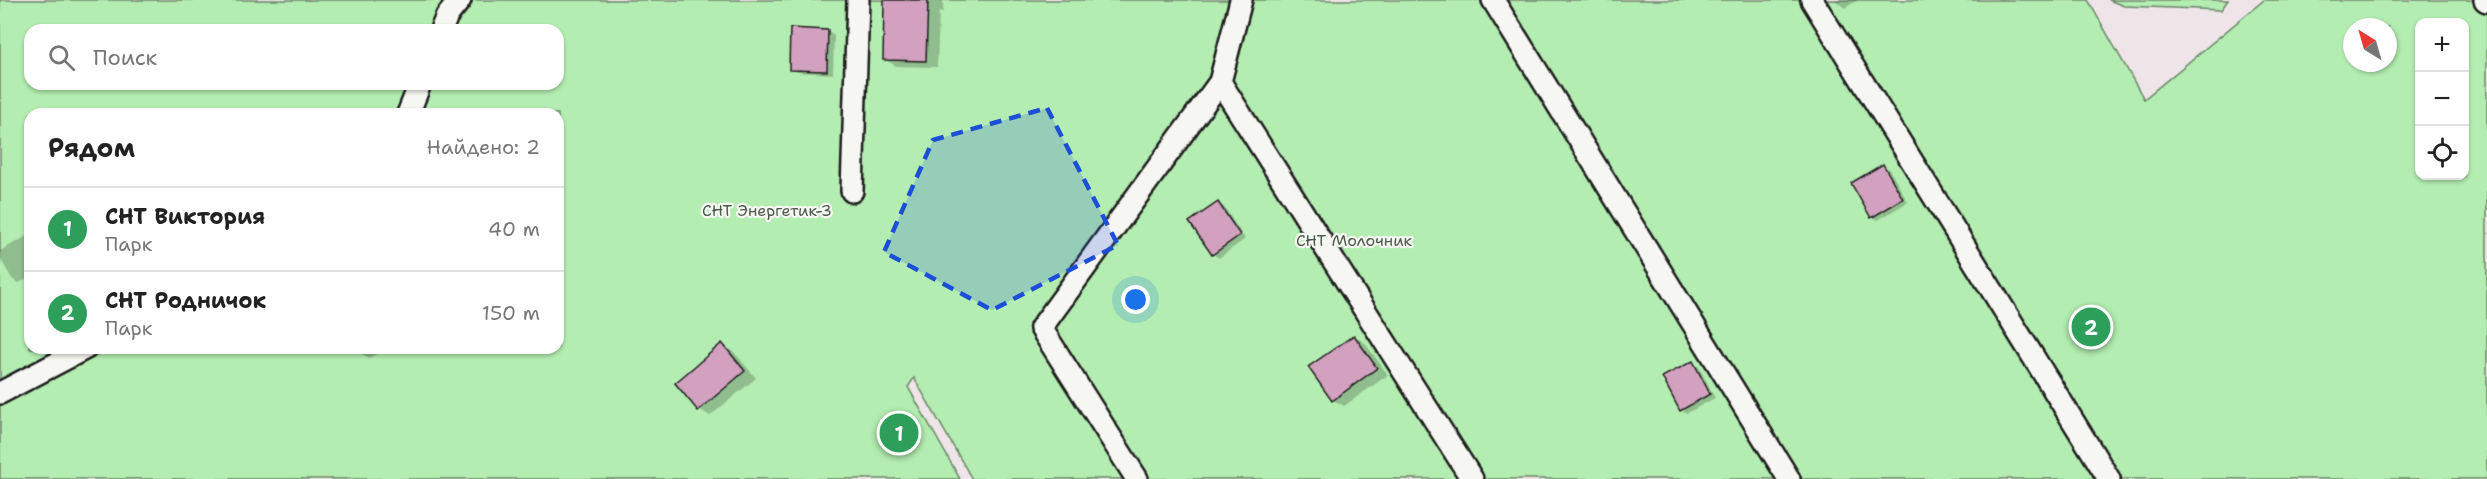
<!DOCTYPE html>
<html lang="ru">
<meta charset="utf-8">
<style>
:root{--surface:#fff;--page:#f2f2f2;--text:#222;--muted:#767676;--line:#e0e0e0;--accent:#7c3aed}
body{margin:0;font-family:"Shantell Sans",sans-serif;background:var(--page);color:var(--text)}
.controls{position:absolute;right:18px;top:18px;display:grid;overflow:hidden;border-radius:12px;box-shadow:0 2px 4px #0004}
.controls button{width:54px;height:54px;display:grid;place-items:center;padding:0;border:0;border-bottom:2px solid var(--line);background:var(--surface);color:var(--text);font:30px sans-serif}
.compass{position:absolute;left:2343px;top:18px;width:54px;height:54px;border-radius:50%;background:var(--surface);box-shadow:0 2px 4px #0004;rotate:323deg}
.you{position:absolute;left:1136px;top:300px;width:21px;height:21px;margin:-15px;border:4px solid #fff;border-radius:50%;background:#1a73e8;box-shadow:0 0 0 9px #1a73e833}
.badge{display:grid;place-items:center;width:39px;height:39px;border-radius:50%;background:var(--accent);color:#fff;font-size:20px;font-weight:700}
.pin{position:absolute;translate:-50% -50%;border:3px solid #fff;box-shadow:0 2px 6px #0006}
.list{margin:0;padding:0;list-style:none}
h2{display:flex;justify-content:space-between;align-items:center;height:78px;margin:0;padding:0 24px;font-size:26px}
h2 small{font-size:20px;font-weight:400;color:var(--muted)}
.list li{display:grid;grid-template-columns:39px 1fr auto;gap:18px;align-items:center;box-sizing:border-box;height:84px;padding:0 24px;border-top:2px solid var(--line)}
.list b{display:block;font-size:22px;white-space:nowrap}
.list p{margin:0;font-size:20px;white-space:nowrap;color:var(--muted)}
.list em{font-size:20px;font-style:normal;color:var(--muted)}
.icon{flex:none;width:33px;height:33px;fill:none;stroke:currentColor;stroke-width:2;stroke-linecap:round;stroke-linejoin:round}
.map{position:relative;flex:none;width:2487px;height:479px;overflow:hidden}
.search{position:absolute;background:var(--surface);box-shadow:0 2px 4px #0004;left:24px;top:24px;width:540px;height:66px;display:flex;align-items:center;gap:15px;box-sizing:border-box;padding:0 21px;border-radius:18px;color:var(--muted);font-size:22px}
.panel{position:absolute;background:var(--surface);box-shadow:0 2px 4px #0004;left:24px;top:108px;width:540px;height:246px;border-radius:18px}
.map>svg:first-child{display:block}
.green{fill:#b3edb1;stroke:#688466;stroke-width:1.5;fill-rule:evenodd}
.shadow{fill:#0003}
.building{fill:#d2a1bf;stroke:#1c1c1c;stroke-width:1.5}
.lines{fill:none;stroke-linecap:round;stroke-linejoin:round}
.lane-casing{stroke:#1c1c1c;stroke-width:26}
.lane{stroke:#f6f6f2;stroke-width:21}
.marked{fill:#1d4ed8;fill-opacity:0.2;stroke:#1d4ed8;stroke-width:4.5;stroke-dasharray:12 8;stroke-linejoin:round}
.labels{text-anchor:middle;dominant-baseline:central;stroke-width:4.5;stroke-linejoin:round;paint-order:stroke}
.park-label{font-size:16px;fill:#495b49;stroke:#f6f6f2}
</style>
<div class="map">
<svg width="2487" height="479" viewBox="0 0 2487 479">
<rect width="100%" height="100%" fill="#efe5e8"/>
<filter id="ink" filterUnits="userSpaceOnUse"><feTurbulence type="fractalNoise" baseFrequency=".0167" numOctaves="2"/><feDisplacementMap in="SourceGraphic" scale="12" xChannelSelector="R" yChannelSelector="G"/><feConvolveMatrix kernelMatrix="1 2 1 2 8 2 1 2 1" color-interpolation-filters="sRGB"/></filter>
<g filter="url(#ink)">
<g class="green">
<path d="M0,0H2088L2144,99L2264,0H2487V479H972L914,378L908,387L960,479H0ZM2420,22H2464V176H2420ZM2352,27H2388V63H2352ZM30,30H558V84H30ZM30,114H558V348H30Z"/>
<path d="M2109,0H2228L2221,10L2124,6Z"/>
</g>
<g class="shadow">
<path d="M886,0H943V13L939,12L937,67L896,66L884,59Z"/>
<path d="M1835,0H1858L1845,8Z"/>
<path d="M828,31L834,35L833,74L797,72L791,69Z"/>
<path d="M1883,166L1889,169L1908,202L1878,220L1872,217Z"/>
<path d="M1218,204L1224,207L1245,239L1219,258L1213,254Z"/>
<path d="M27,236L30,237V277L19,283L12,279L0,258V251Z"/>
<path d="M1354,336L1365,343L1388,375L1344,406L1333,400Z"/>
<path d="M723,345L734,352L756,378L710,416L699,409Z"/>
<path d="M359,348H388L369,358L362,354Z"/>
<path d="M1693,363L1699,367L1715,398L1687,413L1681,410Z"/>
</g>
<g class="building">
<path d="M884,0H928L926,61L883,60Z"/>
<path d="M790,28L828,30L827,71L789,70Z"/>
<path d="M1883,164L1903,199L1871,218L1851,183Z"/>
<path d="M1218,202L1240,235L1212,255L1189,222Z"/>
<path d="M1354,335L1377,368L1332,401L1308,367Z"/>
<path d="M722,343L745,371L698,411L675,383Z"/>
<path d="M1693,361L1710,394L1680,411L1662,377Z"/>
</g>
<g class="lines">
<defs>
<g id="lane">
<path d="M1493,0L1789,479"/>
<path d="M1812,0L2109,479"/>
<path d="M2485,0L2487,1"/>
<path d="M441,30L447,16L460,0"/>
<path d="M1220,82L1472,479"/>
<path d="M408,114L420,84"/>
<path d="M852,191L858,0"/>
<path d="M0,393L86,348"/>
<path d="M1137,479L1041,328L1220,82L1241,0"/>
</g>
</defs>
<use href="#lane" class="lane-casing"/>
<use href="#lane" class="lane"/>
</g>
</g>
<path class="marked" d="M1047,108L1118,245L992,310L884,252L933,140Z"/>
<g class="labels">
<g class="park-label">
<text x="767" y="210">СНТ Энергетик-3</text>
<text x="1354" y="240">СНТ Молочник</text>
</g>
</g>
</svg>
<div class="controls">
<button>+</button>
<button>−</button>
<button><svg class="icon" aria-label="locate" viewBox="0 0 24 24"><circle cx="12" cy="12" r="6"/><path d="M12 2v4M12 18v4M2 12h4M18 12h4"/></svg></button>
</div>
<svg class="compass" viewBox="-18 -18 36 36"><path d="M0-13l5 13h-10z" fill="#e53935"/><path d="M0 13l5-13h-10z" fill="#767676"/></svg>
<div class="you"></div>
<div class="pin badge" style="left:899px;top:433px;background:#2e9e5b">1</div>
<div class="pin badge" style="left:2091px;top:327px;background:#2e9e5b">2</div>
<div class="search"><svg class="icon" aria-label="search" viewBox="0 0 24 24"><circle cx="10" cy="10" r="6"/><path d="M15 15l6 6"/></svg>Поиск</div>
<section class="panel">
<h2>Рядом<small>Найдено: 2</small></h2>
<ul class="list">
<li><span class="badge" style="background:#2e9e5b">1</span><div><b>СНТ Виктория</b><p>Парк</p></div><em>40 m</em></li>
<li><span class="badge" style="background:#2e9e5b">2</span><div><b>СНТ Родничок</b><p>Парк</p></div><em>150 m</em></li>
</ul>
</section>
</div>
